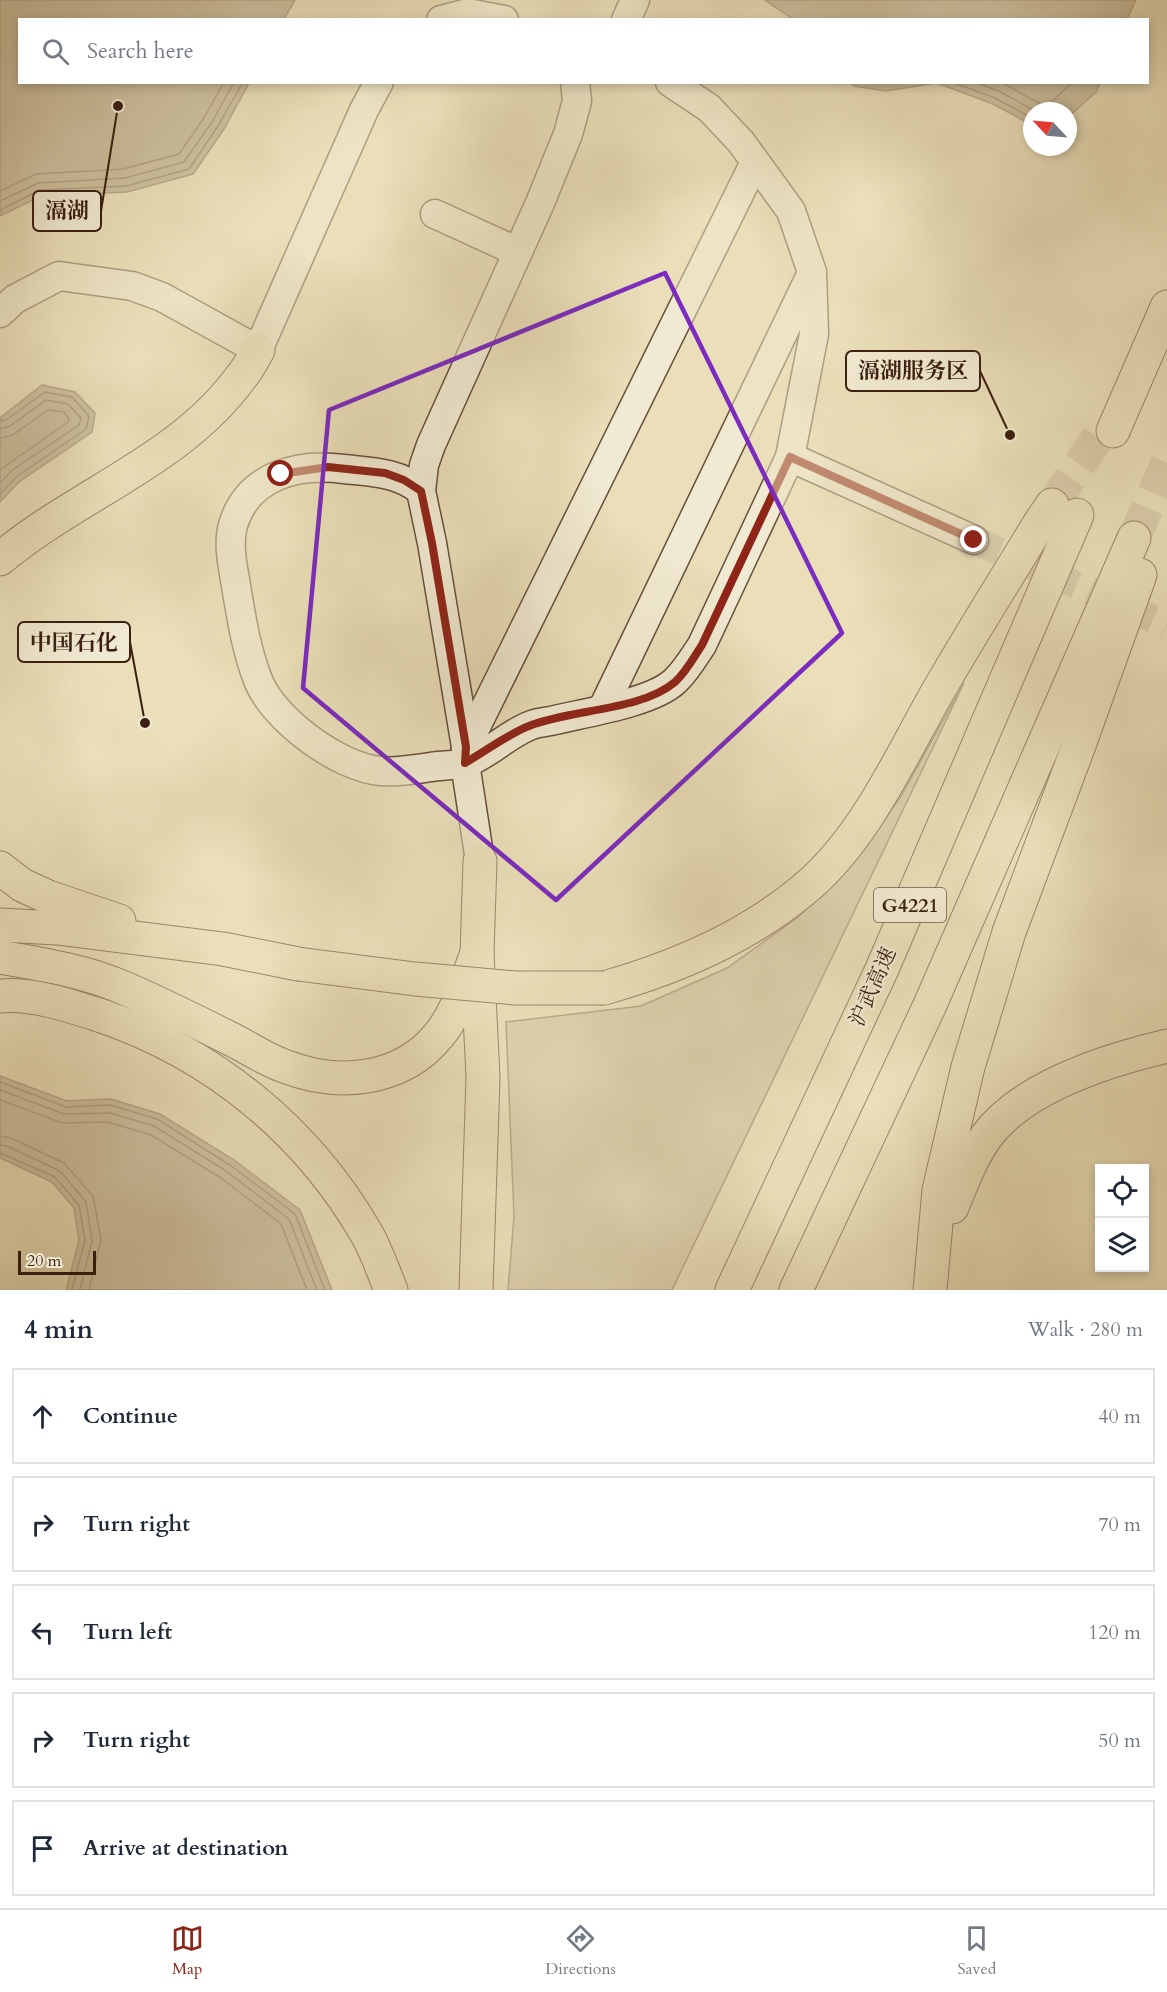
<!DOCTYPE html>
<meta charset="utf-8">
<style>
:root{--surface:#fff;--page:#f2f2f3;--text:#1f2937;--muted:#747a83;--line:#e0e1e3;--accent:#8f2418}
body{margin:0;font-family:Cardo,"Noto Serif SC",serif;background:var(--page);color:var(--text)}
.controls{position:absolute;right:18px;bottom:18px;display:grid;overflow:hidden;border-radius:0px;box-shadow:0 3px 9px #0003}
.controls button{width:54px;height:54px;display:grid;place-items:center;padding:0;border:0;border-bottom:2px solid var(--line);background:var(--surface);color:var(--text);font:30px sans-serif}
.compass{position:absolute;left:1023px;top:102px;width:54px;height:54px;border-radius:50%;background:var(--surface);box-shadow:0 3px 9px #0003;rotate:296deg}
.scale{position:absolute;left:18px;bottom:15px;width:78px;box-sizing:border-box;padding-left:6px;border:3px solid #3b1f11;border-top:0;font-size:16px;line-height:21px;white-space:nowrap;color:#3b1f11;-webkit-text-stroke:4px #f1ead2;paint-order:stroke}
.stop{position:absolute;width:18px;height:18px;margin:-14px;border:4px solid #8f2418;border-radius:50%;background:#fff}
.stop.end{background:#8f2418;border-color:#fff;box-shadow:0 2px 6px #0008}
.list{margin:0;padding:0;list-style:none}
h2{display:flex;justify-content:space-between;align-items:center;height:78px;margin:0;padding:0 24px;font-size:26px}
h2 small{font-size:20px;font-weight:400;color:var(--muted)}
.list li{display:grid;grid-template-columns:39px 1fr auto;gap:18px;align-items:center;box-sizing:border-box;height:96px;margin:0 12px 12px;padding:0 12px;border:2px solid var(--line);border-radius:0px}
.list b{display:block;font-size:22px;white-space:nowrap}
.list em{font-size:20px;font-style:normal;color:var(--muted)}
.icon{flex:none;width:33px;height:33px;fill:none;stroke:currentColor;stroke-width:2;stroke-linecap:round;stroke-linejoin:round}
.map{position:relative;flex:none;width:1167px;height:1290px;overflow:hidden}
.search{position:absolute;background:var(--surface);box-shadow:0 3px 9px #0003;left:18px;right:18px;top:18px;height:66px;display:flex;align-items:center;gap:15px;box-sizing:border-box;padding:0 21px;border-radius:0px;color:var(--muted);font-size:22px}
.sheet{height:618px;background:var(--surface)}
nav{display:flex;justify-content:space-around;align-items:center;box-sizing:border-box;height:84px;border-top:2px solid var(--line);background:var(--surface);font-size:16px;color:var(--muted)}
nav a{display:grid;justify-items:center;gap:3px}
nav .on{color:var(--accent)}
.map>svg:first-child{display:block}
.green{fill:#ccbe9c;stroke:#846e56;stroke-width:1.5}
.water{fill:#ae9e80;stroke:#806b54;stroke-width:1.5}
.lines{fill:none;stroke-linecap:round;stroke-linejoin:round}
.shore{stroke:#745e48;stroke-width:1.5}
.minor-tunnel{stroke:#c7b997;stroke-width:28;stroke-dasharray:28 14;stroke-linecap:butt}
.highway-tunnel{stroke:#c7b997;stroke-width:33;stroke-dasharray:33 16;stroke-linecap:butt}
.minor-casing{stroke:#674f3b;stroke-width:31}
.highway-casing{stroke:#3b1f11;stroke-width:35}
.minor{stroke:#f1ead2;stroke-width:28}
.highway{stroke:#eadfb9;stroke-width:33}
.highway-bridge-casing{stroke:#3b1f11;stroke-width:35;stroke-linecap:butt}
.highway-bridge{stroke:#eadfb9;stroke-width:33}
.route{stroke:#8f2418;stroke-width:8}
.marked{fill:none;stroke:#7b2cbf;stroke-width:4.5;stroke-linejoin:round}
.labels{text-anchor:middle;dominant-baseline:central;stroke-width:4.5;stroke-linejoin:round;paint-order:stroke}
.shield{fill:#f1ead2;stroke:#725c4b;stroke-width:1.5}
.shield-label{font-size:20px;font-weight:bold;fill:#3b1f11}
.street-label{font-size:21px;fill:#3b1f11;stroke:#f1ead2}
.leader{fill:none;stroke:#3b1f11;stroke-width:2}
.callout-dot{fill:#3b1f11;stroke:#f1ead2;stroke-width:2}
.callout{fill:#f1ead2;stroke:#3b1f11;stroke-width:2}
.callout-label{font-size:22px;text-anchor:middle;font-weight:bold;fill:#3b1f11}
</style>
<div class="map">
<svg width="1167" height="1290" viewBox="0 0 1167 1290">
<rect width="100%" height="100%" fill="#eadfb9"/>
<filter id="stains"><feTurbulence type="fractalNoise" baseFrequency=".00333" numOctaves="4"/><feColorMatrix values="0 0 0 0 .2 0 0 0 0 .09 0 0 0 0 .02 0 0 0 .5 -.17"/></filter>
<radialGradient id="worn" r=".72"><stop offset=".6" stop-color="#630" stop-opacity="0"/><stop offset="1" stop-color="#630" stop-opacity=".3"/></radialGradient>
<path class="green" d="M964,683L672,1290H508L514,1217L506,1022L641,1006L727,968L797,918L849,867L900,798Z"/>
<g class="water">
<path d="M0,0H295L284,19L20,20V82L249,83L224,129L193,174L127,192L41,196L0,216Z"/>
<path d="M765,0H1136L1127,19L794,20Z"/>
<path d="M851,83H1100L1096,92L1068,117V111H1032V125L993,104L937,83L886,91L854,86Z"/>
<path d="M42,385L75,392L95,413L92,432L19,482L0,502V418Z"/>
<path d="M0,1076L67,1101L111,1099L160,1114L234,1160L300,1210L332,1290H66L79,1240L74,1208L52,1182L0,1158Z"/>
</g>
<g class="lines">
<g class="shore">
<path d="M952,82L995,98L1032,118"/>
<path d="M974,82L999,91L1035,111"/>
<path d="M1001,82L1046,107L1073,82"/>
<path d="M0,191L36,174L123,169L179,154L204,118L224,82"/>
<path d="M0,201L38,183L125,178L184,162L212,122L234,82"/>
<path d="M0,210L40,190L126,186L189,169L218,126L243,82"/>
<path d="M0,421L6,420L45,392L72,397L89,416L86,429L16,477L0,494"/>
<path d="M0,429L10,426L46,400L68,404L81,418L79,425L11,471L0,483"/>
<path d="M0,438L13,435L48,410L64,412L69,419L68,422L0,470"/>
<path d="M0,1082L66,1107L110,1105L157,1119L230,1165L295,1214L325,1290"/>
<path d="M0,1090L64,1114L110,1113L154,1126L226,1171L289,1219L317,1290"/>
<path d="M0,1100L62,1123L108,1122L151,1135L221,1178L281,1224L307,1290"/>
<path d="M0,1136L11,1138L64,1163L93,1196L101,1240L89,1290"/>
<path d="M0,1145L7,1146L60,1171L86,1202L92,1241L80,1290"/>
<path d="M0,1153L55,1177L79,1205L85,1240L72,1290"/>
</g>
<path class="minor-tunnel" d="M974,540L1167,625"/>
<g class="highway-tunnel">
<path d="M1052,505L1105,427"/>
<path d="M1134,538L1167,463"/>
</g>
<defs>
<g id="minor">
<path d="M441,20L468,13L504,20"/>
<path d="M626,20L635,0"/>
<path d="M435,214L518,252"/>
<path d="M0,313L15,299L59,276L132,286L162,297L258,350L364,110L379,82"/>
<path d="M790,457L974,540"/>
<path d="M421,491C399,472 371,472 344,469C298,463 248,475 233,525C227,546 234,571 237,592C242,622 247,652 258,680C273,719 339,768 381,771C399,773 421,768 439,766C448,765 458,765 466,763C489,754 507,735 529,726C536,723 544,722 551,721C583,713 652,703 675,681C686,671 694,657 702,645L790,457L814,334L812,272L791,211L741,142L709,108L670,82"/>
<path d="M603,708L810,277"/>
<path d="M466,747L755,162"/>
<path d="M480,861L465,763L466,747L432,543L421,491L424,465L431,445L540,203L568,134L577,101L575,82"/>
</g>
<g id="highway">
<path d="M1113,431L1167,307"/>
<path d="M0,559C77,494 180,461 241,377C248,369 253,359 258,350"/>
<path d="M0,868L22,885L48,897L119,921"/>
<path d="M0,925L57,928L223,949L298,964"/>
<path d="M0,957C41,964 85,971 124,988C159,1003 193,1020 227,1037C246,1046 264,1059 284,1066C337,1087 401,1082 439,1035C458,1012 466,981 477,953"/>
<path d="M604,988C675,968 744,939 802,891C863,842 899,760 937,693C969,637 1004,582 1038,526L1052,505"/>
<path d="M0,996C33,993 71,1006 102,1016C213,1054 306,1130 365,1231C376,1249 383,1271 391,1290"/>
<path d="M952,1207C962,1183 971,1158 986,1137C1023,1086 1108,1060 1167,1046"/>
<path d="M476,1290L483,1078L477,953L480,861"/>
<path d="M732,1290L882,969L1077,515"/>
<path d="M796,1290L929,1007L1134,538"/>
<path d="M930,1290L939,1190L968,1067L1009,932L1078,748L1140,575"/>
</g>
</defs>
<use href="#minor" class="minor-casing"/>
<use href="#highway" class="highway-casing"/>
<use href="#minor" class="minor"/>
<use href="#highway" class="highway"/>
<defs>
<path id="highway-bridge" d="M298,964L415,979L515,988H604"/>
</defs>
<use href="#highway-bridge" class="highway-bridge-casing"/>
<use href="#highway-bridge" class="highway-bridge"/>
</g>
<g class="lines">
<path class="route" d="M281,474L328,467L385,473L404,480L421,491L432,543L466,747L465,763C484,752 510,733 529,726C571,709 641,711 675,682C686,672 694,657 702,645L790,457L974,540"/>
</g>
<path d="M0 0H1167V1290H0ZM665,273L842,633L556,900L303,688L329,410Z" fill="#eadfb9" fill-opacity=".55" fill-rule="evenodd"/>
<path class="marked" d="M665,273L842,633L556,900L303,688L329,410Z"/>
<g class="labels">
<rect class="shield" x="874" y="888" width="72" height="34" rx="4.5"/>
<g class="shield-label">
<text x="910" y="905">G4221</text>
</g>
<g class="street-label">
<text transform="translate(873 987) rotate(-66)">沪武高速</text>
</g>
</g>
<path class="leader" d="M118 106L101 211M1010 435L980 371M145 723L130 642"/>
<g class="callout-dot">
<circle cx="118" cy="106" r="6"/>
<circle cx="1010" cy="435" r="6"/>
<circle cx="145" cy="723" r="6"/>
</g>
<g class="callout">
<rect x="33" y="191" width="68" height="40" rx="6"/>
<rect x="846" y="351" width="134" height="40" rx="6"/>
<rect x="18" y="622" width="112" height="40" rx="6"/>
</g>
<g class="callout-label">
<text x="67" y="218">滆湖</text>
<text x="913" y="378">滆湖服务区</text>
<text x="74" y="650">中国石化</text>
</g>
<rect width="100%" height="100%" filter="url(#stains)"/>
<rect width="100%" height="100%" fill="url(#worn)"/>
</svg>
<div class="controls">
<button><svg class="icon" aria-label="locate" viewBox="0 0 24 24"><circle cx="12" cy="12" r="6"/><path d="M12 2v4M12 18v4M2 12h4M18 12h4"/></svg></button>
<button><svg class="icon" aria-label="layers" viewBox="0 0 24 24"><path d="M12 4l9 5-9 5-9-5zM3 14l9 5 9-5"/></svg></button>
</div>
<svg class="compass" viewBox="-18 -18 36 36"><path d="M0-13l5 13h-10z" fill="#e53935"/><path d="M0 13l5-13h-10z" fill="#747a83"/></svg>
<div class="scale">20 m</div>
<div class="stop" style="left:281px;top:474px"></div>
<div class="stop end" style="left:974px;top:540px"></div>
<div class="search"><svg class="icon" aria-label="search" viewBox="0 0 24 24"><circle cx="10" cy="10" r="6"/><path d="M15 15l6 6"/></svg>Search here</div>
</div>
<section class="sheet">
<h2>4 min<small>Walk · 280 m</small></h2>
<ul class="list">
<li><svg class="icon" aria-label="ahead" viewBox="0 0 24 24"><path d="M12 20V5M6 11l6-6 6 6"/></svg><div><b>Continue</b></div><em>40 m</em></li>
<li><svg class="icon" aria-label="right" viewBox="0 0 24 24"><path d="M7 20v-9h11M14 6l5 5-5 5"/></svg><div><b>Turn right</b></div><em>70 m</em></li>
<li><svg class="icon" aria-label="left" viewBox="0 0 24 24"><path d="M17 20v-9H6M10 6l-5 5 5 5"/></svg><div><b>Turn left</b></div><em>120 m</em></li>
<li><svg class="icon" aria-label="right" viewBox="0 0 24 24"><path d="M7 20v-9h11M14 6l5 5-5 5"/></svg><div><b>Turn right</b></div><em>50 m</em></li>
<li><svg class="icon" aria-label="arrive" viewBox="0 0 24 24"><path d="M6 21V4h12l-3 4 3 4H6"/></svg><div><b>Arrive at destination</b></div></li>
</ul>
</section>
<nav>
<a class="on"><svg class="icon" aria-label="map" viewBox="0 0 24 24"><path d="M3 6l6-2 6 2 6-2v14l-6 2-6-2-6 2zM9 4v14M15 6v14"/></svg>Map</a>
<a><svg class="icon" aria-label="directions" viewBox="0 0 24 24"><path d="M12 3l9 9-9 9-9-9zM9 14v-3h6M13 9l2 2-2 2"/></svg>Directions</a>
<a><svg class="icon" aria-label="saved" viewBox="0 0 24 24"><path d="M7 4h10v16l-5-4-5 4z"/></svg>Saved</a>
</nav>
